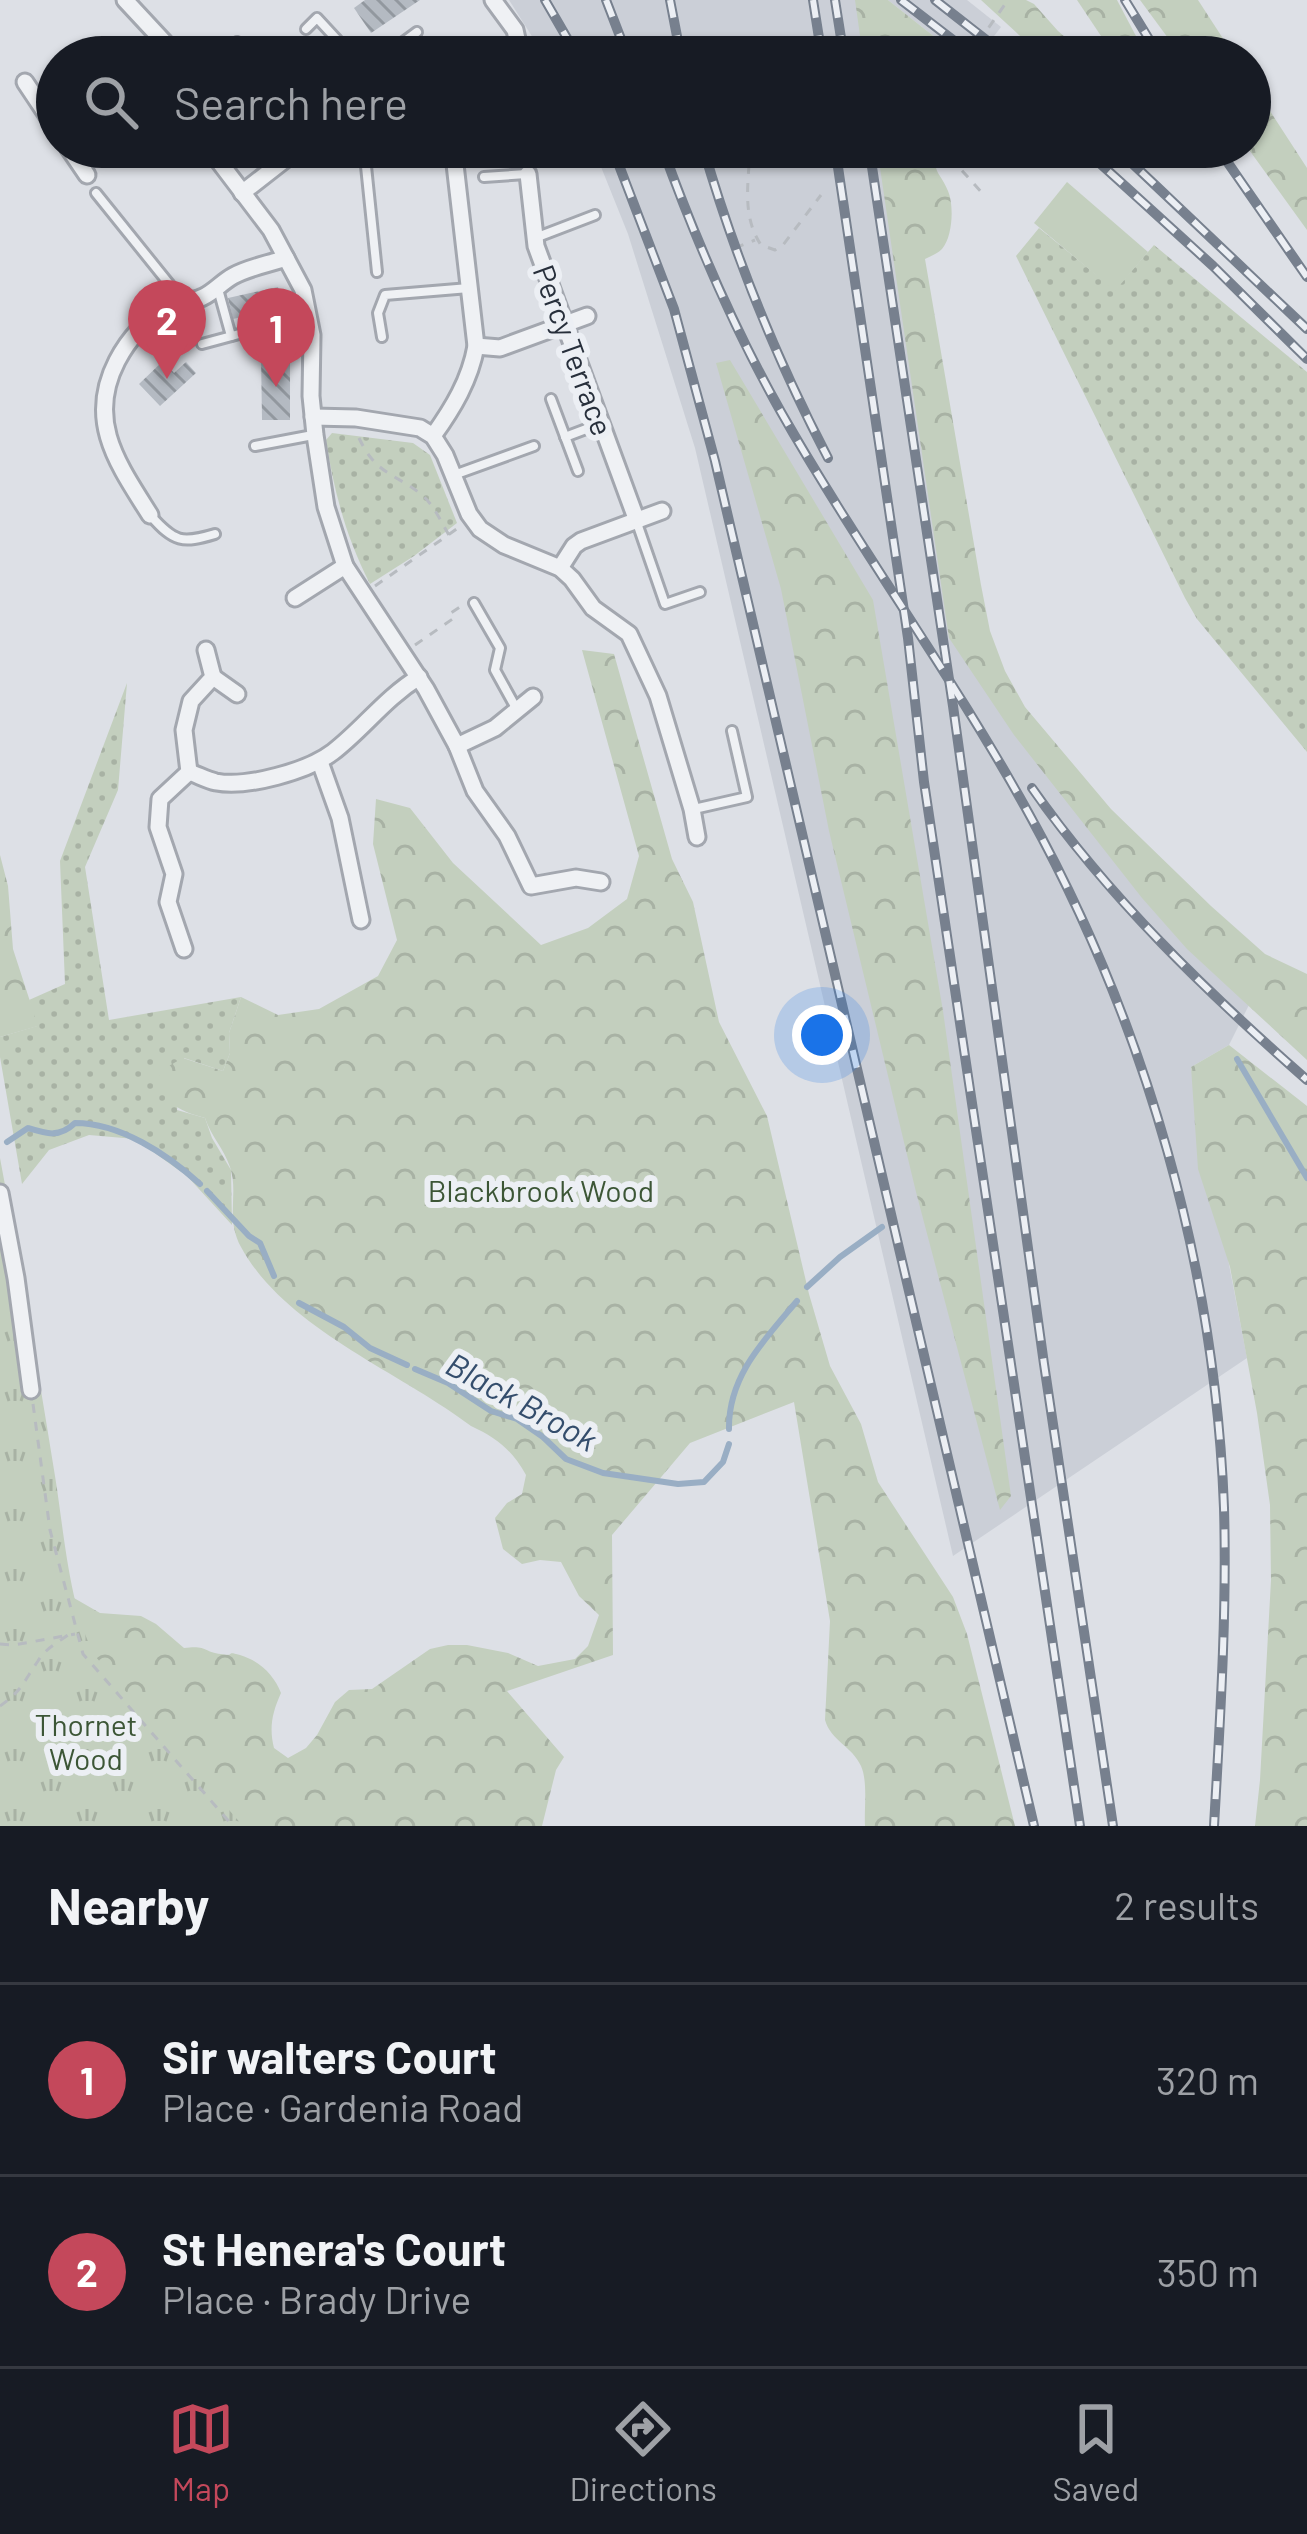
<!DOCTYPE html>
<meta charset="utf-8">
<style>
:root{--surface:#171b24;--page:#242831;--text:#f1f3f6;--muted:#9ea1a6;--line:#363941;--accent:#c4485b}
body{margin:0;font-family:Barlow,sans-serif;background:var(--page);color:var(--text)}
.you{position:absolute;left:822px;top:1035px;width:42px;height:42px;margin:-30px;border:9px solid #fff;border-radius:50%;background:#1a73e8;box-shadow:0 0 0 18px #1a73e833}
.badge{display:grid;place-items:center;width:78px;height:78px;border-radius:50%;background:var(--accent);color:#fff;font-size:39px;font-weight:700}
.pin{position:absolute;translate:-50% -99px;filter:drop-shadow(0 3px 6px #0008)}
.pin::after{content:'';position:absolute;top:63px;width:42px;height:36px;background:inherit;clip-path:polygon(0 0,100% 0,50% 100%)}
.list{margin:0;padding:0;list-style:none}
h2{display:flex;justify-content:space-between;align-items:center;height:156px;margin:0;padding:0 48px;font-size:51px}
h2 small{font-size:39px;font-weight:400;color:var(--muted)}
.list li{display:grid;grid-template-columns:78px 1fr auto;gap:36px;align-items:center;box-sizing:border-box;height:192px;padding:0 48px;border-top:3px solid var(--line)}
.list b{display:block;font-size:45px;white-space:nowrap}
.list p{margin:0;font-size:39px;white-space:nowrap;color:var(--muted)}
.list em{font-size:39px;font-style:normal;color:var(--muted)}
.icon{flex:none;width:66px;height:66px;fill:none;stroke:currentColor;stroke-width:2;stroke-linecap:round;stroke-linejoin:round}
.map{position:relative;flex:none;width:1307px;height:1826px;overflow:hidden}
.search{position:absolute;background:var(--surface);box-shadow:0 3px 9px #0004;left:36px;right:36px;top:36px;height:132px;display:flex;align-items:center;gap:30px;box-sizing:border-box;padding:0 42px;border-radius:66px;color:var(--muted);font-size:45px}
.sheet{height:540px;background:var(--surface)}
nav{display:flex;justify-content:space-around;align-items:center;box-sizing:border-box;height:168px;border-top:3px solid var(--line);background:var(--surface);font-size:33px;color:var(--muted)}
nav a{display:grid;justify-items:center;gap:6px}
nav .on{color:var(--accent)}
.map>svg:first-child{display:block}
.built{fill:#cbcfd7}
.grass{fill:url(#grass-dots)}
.forest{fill:url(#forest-crowns)}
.park{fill:url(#park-tufts)}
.garden{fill:#c3cfbe}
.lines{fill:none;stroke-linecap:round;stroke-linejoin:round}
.stream{stroke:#99aec4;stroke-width:6}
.building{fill:url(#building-back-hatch)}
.service-casing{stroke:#a3a7af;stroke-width:14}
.minor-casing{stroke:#a3a7af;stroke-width:21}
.path{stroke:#b7bbc0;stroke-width:3;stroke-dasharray:9 9;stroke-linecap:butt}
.service{stroke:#eff1f4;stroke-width:8}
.minor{stroke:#eff1f4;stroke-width:15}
.rail-casing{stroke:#77808e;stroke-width:10}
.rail{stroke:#eceff4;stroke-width:6;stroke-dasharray:18;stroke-linecap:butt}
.labels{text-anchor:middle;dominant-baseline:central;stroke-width:12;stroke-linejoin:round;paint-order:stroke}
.street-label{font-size:30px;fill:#272f3b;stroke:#eceff4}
.park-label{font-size:30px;fill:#3c5636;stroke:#eceff4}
.water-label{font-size:33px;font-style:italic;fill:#344d6c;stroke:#eceff4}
</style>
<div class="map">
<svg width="1307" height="1826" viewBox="0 0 1307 1826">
<defs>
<pattern id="grass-dots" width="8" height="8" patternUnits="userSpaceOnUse" patternTransform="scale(3)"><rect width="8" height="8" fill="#c3cfbe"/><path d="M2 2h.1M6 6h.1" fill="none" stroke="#a8b2a4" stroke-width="1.8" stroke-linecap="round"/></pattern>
<pattern id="forest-crowns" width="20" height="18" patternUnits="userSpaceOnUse" patternTransform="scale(3)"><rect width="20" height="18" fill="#c3cfbe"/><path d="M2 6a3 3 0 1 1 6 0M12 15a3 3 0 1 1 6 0" fill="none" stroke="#a8b2a4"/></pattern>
<pattern id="park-tufts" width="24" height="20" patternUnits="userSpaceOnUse" patternTransform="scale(3)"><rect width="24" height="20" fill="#c3cfbe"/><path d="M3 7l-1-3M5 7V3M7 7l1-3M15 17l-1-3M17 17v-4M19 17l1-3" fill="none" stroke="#a8b2a4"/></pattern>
<pattern id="building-back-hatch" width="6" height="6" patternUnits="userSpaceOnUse" patternTransform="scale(3)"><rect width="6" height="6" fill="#b4bac2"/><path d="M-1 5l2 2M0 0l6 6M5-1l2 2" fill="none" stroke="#92989f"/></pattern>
</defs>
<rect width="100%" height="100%" fill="#dde0e6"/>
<g class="built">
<path d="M509,0H871L879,57H545Z"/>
<path d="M888,0H967L1001,27L978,57H960Z"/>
<path d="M593,147H893L964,642L1252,999L1229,1045L1191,1067L1247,1358L953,1556L695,448L628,234Z"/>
</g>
<g class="grass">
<path d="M1039,228L1115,290L1154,245L1307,372V752L1197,619L1185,598L1016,256Z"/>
<path d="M332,433L413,443L430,455L457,523L414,556L370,584C346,537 334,492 326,440Z"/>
<path d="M127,683L118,790L85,867L109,1020L241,997L229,1033L230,1053L223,1071L184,1058L177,1110L205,1118L212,1138L231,1170L232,1225L187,1176L135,1139L89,1135L49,1150L22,1184L0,1057V1037L37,1026L29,1000L65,984L60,861Z"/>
</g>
<g class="forest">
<path d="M855,0H888L960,57H863Z"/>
<path d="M981,0H1026L1034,4L1058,31L1088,57H1043Z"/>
<path d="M1077,0H1117L1147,57H1115Z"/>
<path d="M1140,0H1198L1235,57H1182Z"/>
<path d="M1250,80L1307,168V230L1247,147H1250Z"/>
<path d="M877,147H944C927,170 940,170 948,191C954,205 953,236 942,249C937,254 931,256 925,259L981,585L990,631L1005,671L1025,707L1111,809L1211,906L1265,954L1307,974V1060L1187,949L1142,898L1014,735L949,638Z"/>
<path d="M730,360L873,600L943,1011L1011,1496L1000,1510L916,1192L829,831L781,589L716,363Z"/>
<path d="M582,650L614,654L672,859L693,902L719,1022L767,1116L809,1294L830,1366L861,1424L878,1482L953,1597L967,1634L1015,1826H865C864,1808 868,1782 861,1766C852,1746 831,1741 825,1720L830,1621L794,1402L690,1443L612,1535L613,1655L507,1691L564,1757L556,1770L542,1826H0V1384L67,1594L100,1613L141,1616L156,1624L184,1648C208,1645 203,1652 221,1654C237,1657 224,1650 240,1655C260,1661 274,1675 281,1693C272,1713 269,1728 274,1748L288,1758L306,1748L317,1735L335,1702L349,1690L372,1689L430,1649L448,1645H467L508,1653L538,1666L575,1659L588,1646L599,1615L579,1596L561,1562L540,1560L522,1564L503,1549L495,1518L507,1503L522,1494L526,1475C512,1450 497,1438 471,1426C400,1372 285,1328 241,1247C225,1218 239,1194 230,1167C224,1149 211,1136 205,1118C173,1109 168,1104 158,1072L183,1058L223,1071L230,1053L229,1033L241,997L278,1015L319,1009L378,976L397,940L373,844L376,799L410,808L453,863L541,945L588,928L627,899L639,856Z"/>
<path d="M0,855L8,886L13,949L38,1026L0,1037Z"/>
<path d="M1229,1045L1307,1106V1826H1255L1260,1780L1271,1580L1270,1505L1257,1413L1230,1267L1198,1169L1191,1067Z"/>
</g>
<path class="park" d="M0,1158C20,1264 38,1370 55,1476C64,1531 69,1608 95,1656L243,1826H0Z"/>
<path class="garden" d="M1067,182L1148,252L1115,291L1034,223Z"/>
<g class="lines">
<g class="stream">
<path d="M1237,1059L1307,1178"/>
<path d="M7,1142L28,1128C47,1134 59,1138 75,1123C120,1123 167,1154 200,1184"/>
<path d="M207,1191L249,1236L260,1243L274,1276"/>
<path d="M807,1287L840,1257L882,1227"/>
<path d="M299,1303L344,1327L370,1348L407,1365"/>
<path d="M415,1369L448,1383L491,1411L517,1419L543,1437L566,1459L603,1473L678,1484L704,1482L723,1462L729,1444"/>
<path d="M729,1429C728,1376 765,1339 797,1301"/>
</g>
</g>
<g class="building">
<path d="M365,0H420L371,33L354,8Z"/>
<path d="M278,287L288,328L268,332L264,312L233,319L228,298Z"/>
<path d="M261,355H290V420H262Z"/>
<path d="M163,361L174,373L186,362L196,373L160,406L139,384Z"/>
</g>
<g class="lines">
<defs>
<g id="service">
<path d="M306,29L317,18L353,57"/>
<path d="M215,57L237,42"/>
<path d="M383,57L417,32"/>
<path d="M364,147L377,272"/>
<path d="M484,177L526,174"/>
<path d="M96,193L174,290L180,302"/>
<path d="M535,238L595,215"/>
<path d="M218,289L231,336"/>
<path d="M382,337L378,313L385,295L469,288"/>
<path d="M202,344L254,330"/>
<path d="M551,399L578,471"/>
<path d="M565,437L602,423"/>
<path d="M255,446L313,435"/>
<path d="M454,475L534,446"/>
<path d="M151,516C174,542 182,544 215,534"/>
<path d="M637,523L665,604L700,592"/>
<path d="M474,603L500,648L495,670L516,708"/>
<path d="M694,809L747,797L732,731"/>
</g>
<g id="minor">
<path d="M125,0L178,57"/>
<path d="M493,0L515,30L521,57"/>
<path d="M25,82L57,130"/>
<path d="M68,147L87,175"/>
<path d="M208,147L271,230L303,290L312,335L311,396L315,435L326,507L345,566L426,689L457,746L475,791L507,836L531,886L576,878L601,882"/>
<path d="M292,154L302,156L318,147"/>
<path d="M528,174L536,246L637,521"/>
<path d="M242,193L292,154L286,147"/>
<path d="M476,346L500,348L587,316"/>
<path d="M313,417L356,418L420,428L433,436L445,455L469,514L480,529L504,545L560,568L572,579L593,608L629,634L658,696L692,809L697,837"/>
<path d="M433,436C453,408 470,380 476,346L453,147"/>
<path d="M150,515C118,464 86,421 117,361C129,338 144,321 167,308C178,302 191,303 203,297C214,292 222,282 233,276C249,267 269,264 286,258"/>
<path d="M560,568L574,546L581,541L662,511"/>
<path d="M295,598L345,566"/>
<path d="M213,677L237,694"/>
<path d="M457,746L495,728L533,697"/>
<path d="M320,762L340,818L361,920"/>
<path d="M189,772C198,775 207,780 216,782C247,788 308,771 333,752C364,728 384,699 419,677"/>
<path d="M189,772L184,730L191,701L213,677L206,650"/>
<path d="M184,949L168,902L174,874L158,827L160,799L189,772"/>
<path d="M0,1193L16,1278L31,1390"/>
</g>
</defs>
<use href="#service" class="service-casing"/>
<use href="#minor" class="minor-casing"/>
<g class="path">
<path d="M968,57L1008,0"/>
<path d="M750,147C749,181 741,215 761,245L775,250L783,245L821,195"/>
<path d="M935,147L956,164L984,195"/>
<path d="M735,248L755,240"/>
<path d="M359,438C376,475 395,473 422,495C434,505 441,522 449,535"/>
<path d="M375,586L461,526"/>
<path d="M415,645L454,618L451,613L463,605"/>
<path d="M33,1404L50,1530L83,1654L233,1826"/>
<path d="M0,1644L14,1645L75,1634"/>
<path d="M0,1706C22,1691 24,1681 38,1661C45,1649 57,1643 68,1635"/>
</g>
<use href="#service" class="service"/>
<use href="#minor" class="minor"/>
<defs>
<g id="rail">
<path d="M545,0L578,57"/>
<path d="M606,0L628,57"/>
<path d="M670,0L681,57"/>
<path d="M813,0L822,57"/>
<path d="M835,0L844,57"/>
<path d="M901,0L975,57"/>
<path d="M935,0L1008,57"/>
<path d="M1125,0L1160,57"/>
<path d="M612,147L674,309L715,461L1034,1826"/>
<path d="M662,147C695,238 733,327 781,412C859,549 953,676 1029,814C1146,1026 1215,1266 1224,1508C1227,1614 1220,1720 1214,1826"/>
<path d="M703,147C734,255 776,358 828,458"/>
<path d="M835,147L908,638L924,782L1080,1826"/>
<path d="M869,147L953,706L1044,1364L1113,1826"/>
<path d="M1082,147L1213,266L1307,359"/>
<path d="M1115,147L1307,329"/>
<path d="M1217,147L1307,277"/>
<path d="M1032,788C1110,899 1206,991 1307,1080"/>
</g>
</defs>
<use href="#rail" class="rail-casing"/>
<use href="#rail" class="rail"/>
</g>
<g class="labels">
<g class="street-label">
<text transform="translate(574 350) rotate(70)">Percy Terrace</text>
</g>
<g class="park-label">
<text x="541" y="1190">Blackbrook Wood</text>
<text x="86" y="1724">Thornet<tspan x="86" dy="34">Wood</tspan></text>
</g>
<g class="water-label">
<text transform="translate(522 1401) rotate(29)">Black Brook</text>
</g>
</g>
</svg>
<div class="you"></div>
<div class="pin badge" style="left:276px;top:387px">1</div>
<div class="pin badge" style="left:167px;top:379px">2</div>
<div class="search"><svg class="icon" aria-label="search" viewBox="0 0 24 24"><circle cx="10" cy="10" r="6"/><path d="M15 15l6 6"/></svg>Search here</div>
</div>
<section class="sheet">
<h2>Nearby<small>2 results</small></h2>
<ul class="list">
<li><span class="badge">1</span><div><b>Sir walters Court</b><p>Place · Gardenia Road</p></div><em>320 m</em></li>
<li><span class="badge">2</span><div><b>St Henera's Court</b><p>Place · Brady Drive</p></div><em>350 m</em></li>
</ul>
</section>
<nav>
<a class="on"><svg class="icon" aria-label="map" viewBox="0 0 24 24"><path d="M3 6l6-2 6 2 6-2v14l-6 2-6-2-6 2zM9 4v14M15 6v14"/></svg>Map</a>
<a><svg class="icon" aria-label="directions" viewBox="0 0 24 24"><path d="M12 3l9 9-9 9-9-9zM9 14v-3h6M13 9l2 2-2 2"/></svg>Directions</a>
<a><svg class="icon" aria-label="saved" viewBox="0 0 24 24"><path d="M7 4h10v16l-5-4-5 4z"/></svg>Saved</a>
</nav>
